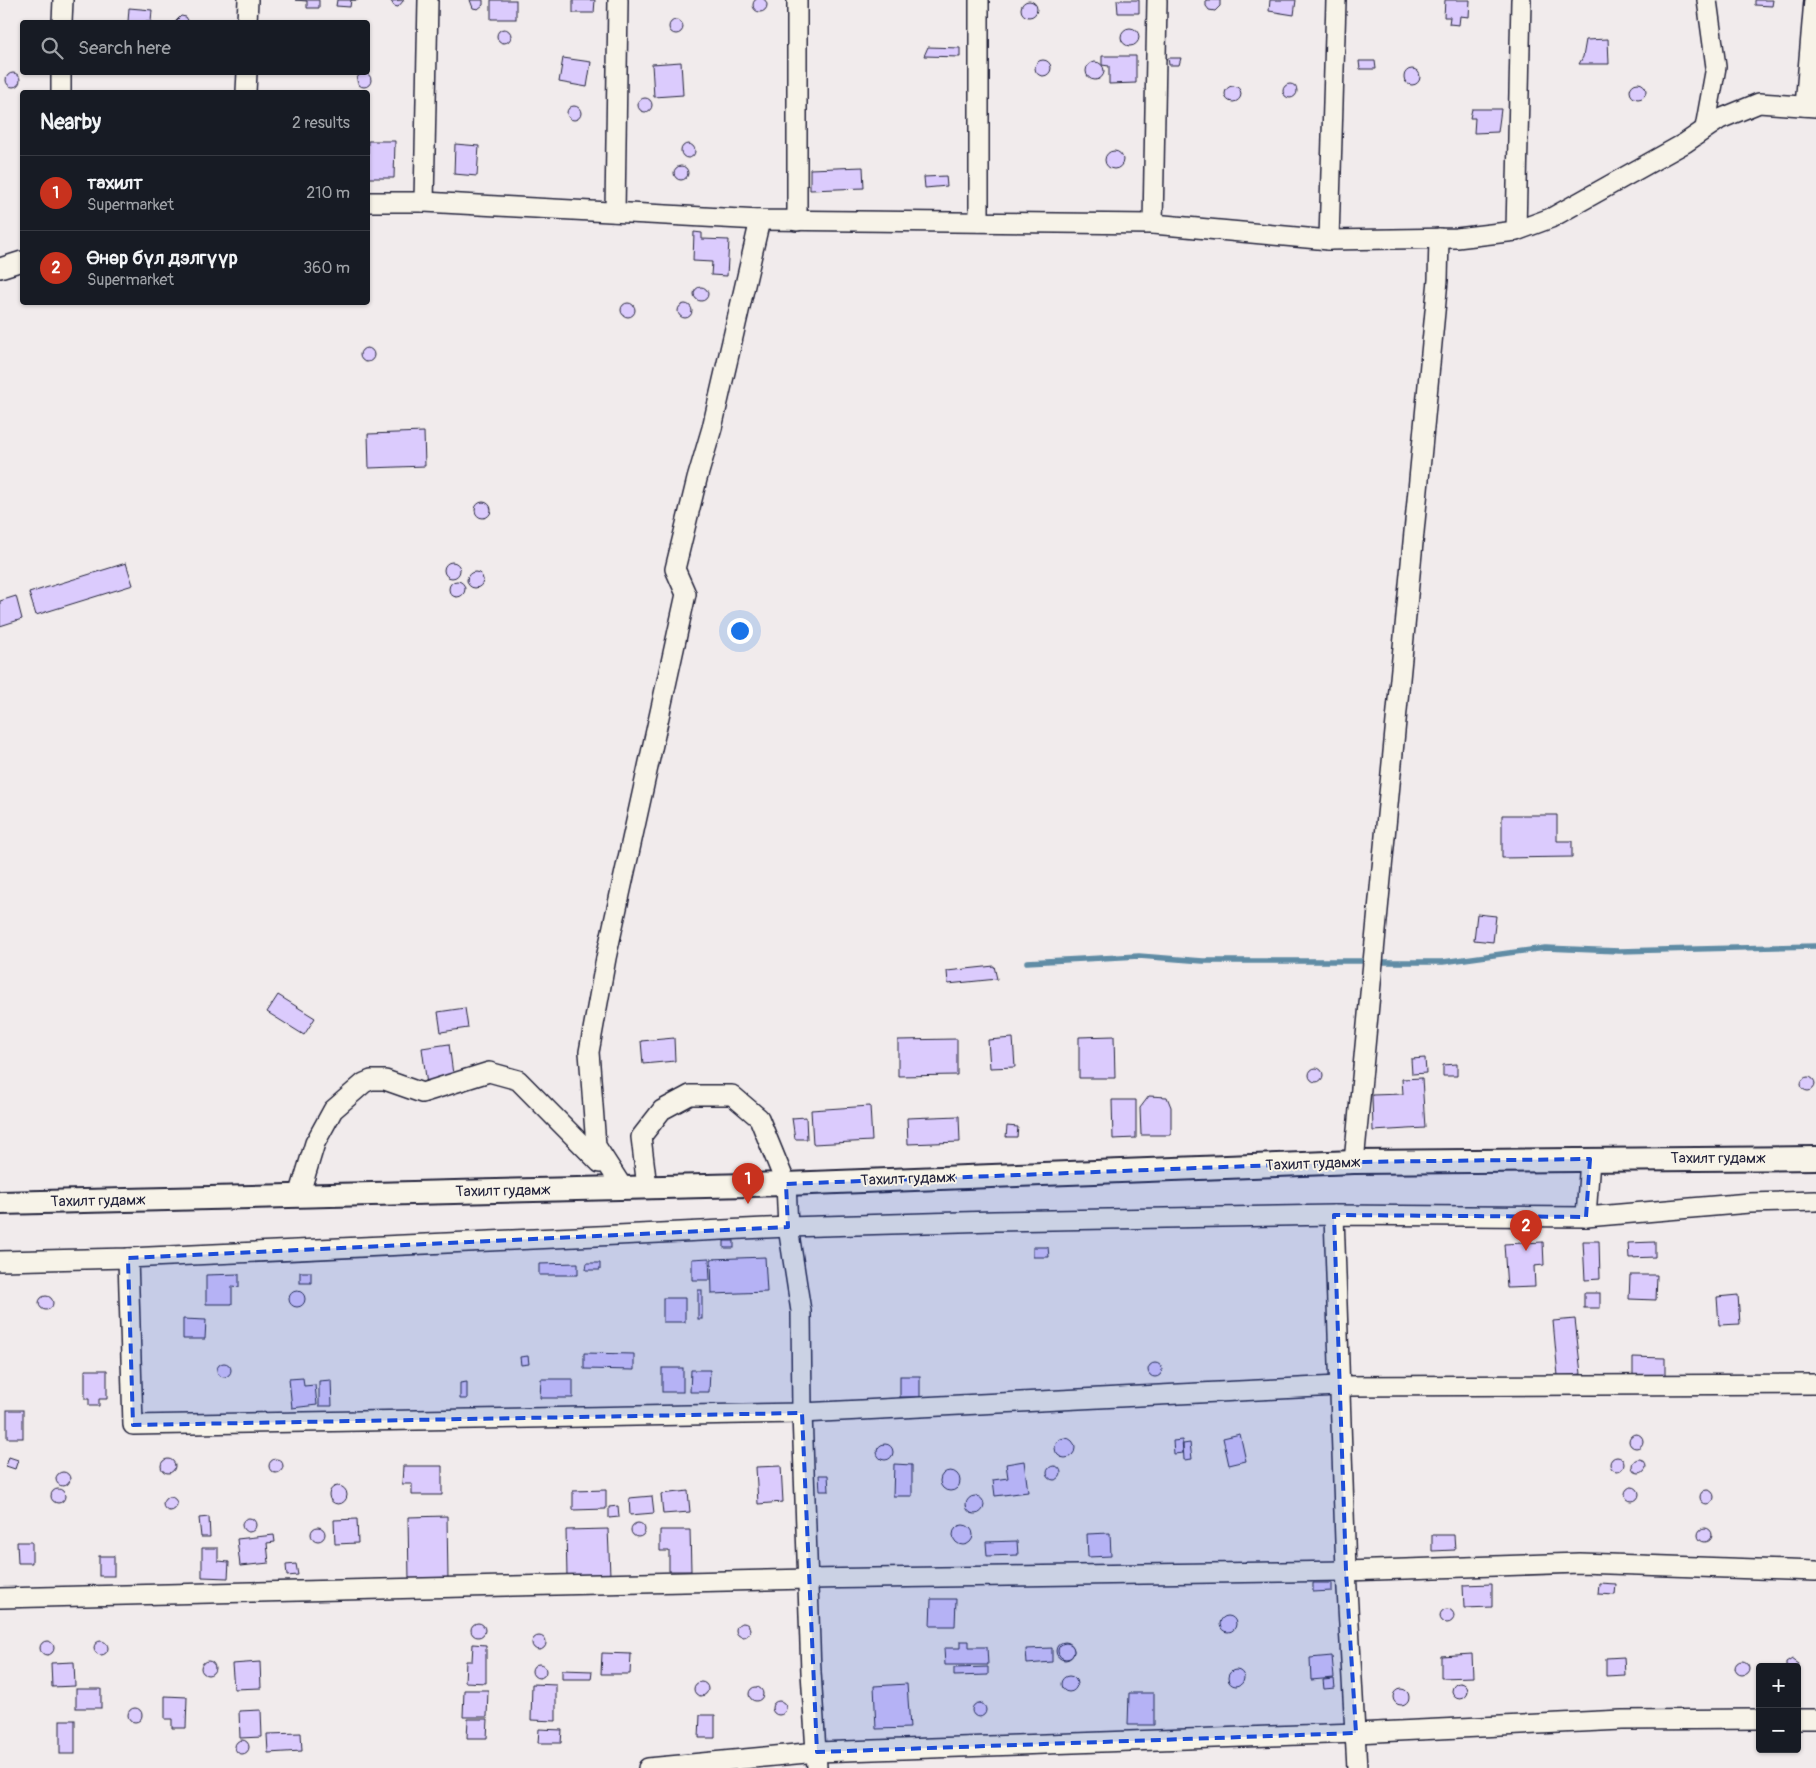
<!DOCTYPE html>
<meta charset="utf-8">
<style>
:root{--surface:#171b24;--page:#242831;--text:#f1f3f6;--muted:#9ea1a6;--line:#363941;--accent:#c8321e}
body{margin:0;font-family:Pangolin,sans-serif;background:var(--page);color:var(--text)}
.controls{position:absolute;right:15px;bottom:15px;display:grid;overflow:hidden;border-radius:5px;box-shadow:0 1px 4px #0004}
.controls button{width:45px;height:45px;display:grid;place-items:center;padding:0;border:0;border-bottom:1px solid var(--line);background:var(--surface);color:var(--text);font:25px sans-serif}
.you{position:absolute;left:739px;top:630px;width:18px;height:18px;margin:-12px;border:4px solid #fff;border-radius:50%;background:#1a73e8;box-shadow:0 0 0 8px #1a73e833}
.badge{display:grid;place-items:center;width:32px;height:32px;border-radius:50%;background:var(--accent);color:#fff;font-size:16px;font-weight:700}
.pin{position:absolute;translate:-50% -41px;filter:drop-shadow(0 1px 2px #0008)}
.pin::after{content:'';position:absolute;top:26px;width:18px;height:15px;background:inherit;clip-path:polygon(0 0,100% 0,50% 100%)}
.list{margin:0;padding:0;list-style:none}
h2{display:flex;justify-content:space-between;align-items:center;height:65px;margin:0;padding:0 20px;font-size:21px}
h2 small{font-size:16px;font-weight:400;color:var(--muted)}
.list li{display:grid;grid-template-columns:32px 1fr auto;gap:15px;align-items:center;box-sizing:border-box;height:75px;padding:0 20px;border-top:1px solid var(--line)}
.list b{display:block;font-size:19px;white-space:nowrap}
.list p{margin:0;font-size:16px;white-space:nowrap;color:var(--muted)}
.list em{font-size:16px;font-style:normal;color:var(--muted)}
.icon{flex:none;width:28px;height:28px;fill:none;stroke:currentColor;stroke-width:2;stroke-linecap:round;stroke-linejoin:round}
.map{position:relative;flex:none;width:1816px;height:1768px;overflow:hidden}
.search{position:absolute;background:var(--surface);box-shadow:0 1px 4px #0004;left:20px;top:20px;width:350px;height:55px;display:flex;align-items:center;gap:12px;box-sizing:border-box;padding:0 18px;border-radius:5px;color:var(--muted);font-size:19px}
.panel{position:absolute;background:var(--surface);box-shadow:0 1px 4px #0004;left:20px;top:90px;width:350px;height:215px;border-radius:5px}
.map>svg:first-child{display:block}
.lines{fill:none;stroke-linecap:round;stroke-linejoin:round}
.stream{stroke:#608ca5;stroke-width:5.5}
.building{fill:#dbcbfd;stroke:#22223b}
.minor-casing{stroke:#22223b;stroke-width:22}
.major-casing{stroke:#22223b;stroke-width:26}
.minor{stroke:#f7f3e8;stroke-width:19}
.major{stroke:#f7f3e8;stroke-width:22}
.marked{fill:#1d4ed8;fill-opacity:0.2;stroke:#1d4ed8;stroke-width:4;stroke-dasharray:10 6;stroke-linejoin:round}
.labels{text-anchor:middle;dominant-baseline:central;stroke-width:4;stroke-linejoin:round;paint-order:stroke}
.street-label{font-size:15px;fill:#22223b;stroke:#f7f3e8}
</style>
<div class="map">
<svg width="1816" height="1768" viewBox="0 0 1816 1768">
<rect width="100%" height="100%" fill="#f1ebec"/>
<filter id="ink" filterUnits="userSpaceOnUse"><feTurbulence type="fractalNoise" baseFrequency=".02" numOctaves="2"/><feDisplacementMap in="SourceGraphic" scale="10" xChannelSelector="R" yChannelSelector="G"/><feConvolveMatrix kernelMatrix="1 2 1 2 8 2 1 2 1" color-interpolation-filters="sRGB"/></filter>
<g filter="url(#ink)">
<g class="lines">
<g class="stream">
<path d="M1027,962L1139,956L1203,961H1364"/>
<path d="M1380,962H1443L1545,948L1619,951L1816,946"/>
</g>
</g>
<g class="building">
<circle cx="760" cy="5" r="7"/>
<path d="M319,0V8H307V1L295,0Z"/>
<path d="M337,0H358H351L350,7L336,6Z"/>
<path d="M404,0L398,7L394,6L391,1Z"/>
<path d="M470,0H483V5L478,9L473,8Z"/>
<rect x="491" y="0" width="25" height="19"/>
<path d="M573,0H595L594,13H573Z"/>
<path d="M1117,0H1139V13H1118Z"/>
<path d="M1220,0V6L1215,11L1209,10L1206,6V0Z"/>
<path d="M1270,0H1296L1294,15L1269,11Z"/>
<path d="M1445,0H1470L1469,17L1460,16L1459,25L1449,24L1450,17H1444Z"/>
<path d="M1755,0H1773L1772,6L1755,5Z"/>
<circle cx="1029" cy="9" r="8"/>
<path d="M129,8L152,10L151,22H121H128Z"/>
<path d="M181,16L186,17L189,22H175Z"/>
<circle cx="676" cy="27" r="7"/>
<circle cx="1130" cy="37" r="9"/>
<circle cx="504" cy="36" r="7"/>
<path d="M1608,39L1609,64H1579L1583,57L1586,40Z"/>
<path d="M928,47L960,48V57L924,56Z"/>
<path d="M1102,56H1136V83L1109,84V66L1102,65Z"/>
<path d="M563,58L591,62L587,87L559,82Z"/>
<path d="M1168,58H1181L1179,65H1169Z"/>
<circle cx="1043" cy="68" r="8"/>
<path d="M1359,61H1375L1376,69H1360Z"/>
<circle cx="1095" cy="71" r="9"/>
<path d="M681,62L683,95L654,97L652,64Z"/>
<circle cx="1412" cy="77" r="8"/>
<circle cx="13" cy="80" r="7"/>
<circle cx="364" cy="80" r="7"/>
<circle cx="1638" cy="91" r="8"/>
<circle cx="1290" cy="91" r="7"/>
<circle cx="1233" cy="94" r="8"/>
<circle cx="645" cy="105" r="7"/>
<circle cx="574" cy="113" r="7"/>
<path d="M1472,109H1501L1498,132L1474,133L1475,118H1470Z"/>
<path d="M368,141H395L394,178H368Z"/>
<path d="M455,144L479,146L477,176L454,174Z"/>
<circle cx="688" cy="151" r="7"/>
<circle cx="1114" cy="160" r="9"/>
<circle cx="681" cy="173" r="7"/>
<path d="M863,167L864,188L810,190V169Z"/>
<path d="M946,176L947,186L925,188L924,177Z"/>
<path d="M694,232L702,233V239L729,240L727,276L711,275L712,262L693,261Z"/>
<circle cx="701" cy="294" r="7"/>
<circle cx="628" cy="310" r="7"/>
<circle cx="685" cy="311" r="7"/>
<circle cx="367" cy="355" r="7"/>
<path d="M424,432L425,466L369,468L368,434Z"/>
<circle cx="483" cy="510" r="8"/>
<circle cx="452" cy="570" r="8"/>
<path d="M126,563L133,585L36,615L29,593Z"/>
<circle cx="475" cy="580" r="8"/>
<circle cx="457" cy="589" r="8"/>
<path d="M16,596L22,619L0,626V601Z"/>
<path d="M1502,815H1557V841H1572V857L1502,858Z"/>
<path d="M1477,914L1496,916L1493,942L1474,940Z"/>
<path d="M994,966L997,979L948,984L947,971Z"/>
<path d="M278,995L315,1018L304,1035L267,1012Z"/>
<path d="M465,1008L468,1028L441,1032L438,1012Z"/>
<path d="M1114,1036L1115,1078H1079V1037Z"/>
<path d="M674,1038L675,1061L643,1064L641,1041Z"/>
<path d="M1013,1038L1015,1067L990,1068L988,1040Z"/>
<path d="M957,1039V1075L898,1076V1040Z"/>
<path d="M449,1044L454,1082L427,1085L422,1048Z"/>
<path d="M1425,1058L1426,1073L1412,1074L1411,1059Z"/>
<path d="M1457,1064V1076H1443V1065Z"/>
<circle cx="1316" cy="1075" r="7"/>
<circle cx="1808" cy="1084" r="7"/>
<path d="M1422,1078L1425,1128L1373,1131L1372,1095L1403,1094L1402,1079Z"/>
<path d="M1149,1096L1167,1097L1171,1107V1135H1141L1140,1108Z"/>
<path d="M1112,1100H1136V1138L1113,1139Z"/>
<path d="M870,1106L872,1141L813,1144L811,1110Z"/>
<path d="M959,1116L960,1142L908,1144L907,1118Z"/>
<path d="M806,1117L807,1139H795L792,1118Z"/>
<path d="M1007,1126L1018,1127L1017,1137H1006Z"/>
<rect x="724" y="1241" width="10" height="7"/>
<path d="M1583,1241H1599L1600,1279L1585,1280Z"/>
<path d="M1543,1242L1544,1265L1534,1266L1535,1287L1507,1288L1504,1244Z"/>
<path d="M1655,1242V1257L1629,1258L1628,1243Z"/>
<path d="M1033,1247H1048L1049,1257H1033Z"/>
<path d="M765,1257L767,1292L712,1294L711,1259Z"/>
<path d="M709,1258L710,1280H692V1259Z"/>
<path d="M578,1263V1275H539V1264Z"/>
<path d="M587,1263H600V1270H586Z"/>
<rect x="300" y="1272" width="11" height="11"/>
<path d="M239,1274V1287L232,1286V1304H206V1275Z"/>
<path d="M1630,1275H1657L1656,1300L1629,1299Z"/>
<rect x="698" y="1290" width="4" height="29"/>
<circle cx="297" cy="1299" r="8"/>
<rect x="1584" y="1293" width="16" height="15"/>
<path d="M1738,1295L1740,1324L1719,1325L1717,1297Z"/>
<circle cx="46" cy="1303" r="7"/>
<rect x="663" y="1298" width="22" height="24"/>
<path d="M183,1319L206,1320L205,1339H183Z"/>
<path d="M1575,1319L1581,1374L1558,1376L1553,1321Z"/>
<path d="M584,1353L634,1354V1370L584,1369Z"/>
<path d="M528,1356L529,1364L521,1365L520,1357Z"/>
<path d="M1633,1357L1665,1358V1375H1633Z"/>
<circle cx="224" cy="1370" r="7"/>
<circle cx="1155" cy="1370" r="7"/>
<rect x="662" y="1368" width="21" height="24"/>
<path d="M85,1370H107V1399H99V1406H89V1399H85Z"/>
<path d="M691,1370H710L709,1392H690Z"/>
<rect x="900" y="1376" width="20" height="21"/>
<path d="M303,1378L304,1386L315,1385L317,1405L292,1408L289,1379Z"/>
<path d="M541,1379H573V1398H540Z"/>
<path d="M331,1380L332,1406H319V1381Z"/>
<path d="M467,1382V1399H460V1383Z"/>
<rect x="7" y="1410" width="16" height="28"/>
<path d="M1240,1434L1246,1461L1229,1465L1223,1438Z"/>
<circle cx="1636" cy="1441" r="7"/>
<circle cx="1065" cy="1448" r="10"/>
<path d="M1182,1440L1183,1453L1174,1454L1173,1441Z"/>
<path d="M1190,1443L1192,1459L1184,1460L1183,1444Z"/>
<circle cx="885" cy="1452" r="8"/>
<path d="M9,1457L18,1460L15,1469L6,1466Z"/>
<circle cx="1617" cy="1464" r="7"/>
<circle cx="276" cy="1466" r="7"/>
<circle cx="168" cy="1466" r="7"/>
<circle cx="1639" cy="1466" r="7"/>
<path d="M1024,1461L1028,1492L995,1496L993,1480L1008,1478L1006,1464Z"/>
<path d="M894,1464L912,1465V1496H893Z"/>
<circle cx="1054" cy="1473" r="7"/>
<path d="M403,1466H442V1495H412V1484H402Z"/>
<path d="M781,1466L783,1502L758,1504L756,1467Z"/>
<circle cx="950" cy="1481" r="10"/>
<circle cx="63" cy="1479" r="7"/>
<path d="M819,1475H828L829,1491H820Z"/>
<circle cx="338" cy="1495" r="9"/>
<circle cx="1632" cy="1494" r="7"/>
<circle cx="58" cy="1496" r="7"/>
<path d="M606,1490V1509L573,1510V1491Z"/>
<circle cx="1707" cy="1497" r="7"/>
<path d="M688,1491L690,1512L663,1514L661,1494Z"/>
<circle cx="975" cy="1505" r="9"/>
<path d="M652,1496L654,1513L630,1515L629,1498Z"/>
<circle cx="170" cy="1504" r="7"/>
<path d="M618,1506L619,1517L609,1518V1507Z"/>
<path d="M447,1516L448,1581H409L408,1517Z"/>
<path d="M209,1517L210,1537H201L199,1518Z"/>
<circle cx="249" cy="1525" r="7"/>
<path d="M357,1519L358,1543L335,1544L334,1520Z"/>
<circle cx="638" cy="1530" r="7"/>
<circle cx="963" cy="1535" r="10"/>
<circle cx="318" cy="1534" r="7"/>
<circle cx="1705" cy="1535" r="7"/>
<path d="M608,1529L610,1575L567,1576L566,1530Z"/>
<path d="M660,1530H690L691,1571H669V1551H660Z"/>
<path d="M1110,1533L1111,1556L1088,1557L1087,1534Z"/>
<path d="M274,1535L275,1542L267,1543L269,1563L240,1566L237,1539Z"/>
<path d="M1432,1535H1454L1455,1550L1432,1551Z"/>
<path d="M1017,1541L1018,1555L987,1556L986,1542Z"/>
<path d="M17,1542H32V1563H18Z"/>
<path d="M202,1548H218V1561L229,1562L228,1578L202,1577Z"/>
<rect x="99" y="1556" width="15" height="20"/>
<path d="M296,1564L298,1575L287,1576L286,1565Z"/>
<path d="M1313,1583H1332V1591L1313,1592Z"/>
<path d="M1599,1583L1616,1584L1615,1595L1598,1594Z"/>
<path d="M1492,1584V1607L1464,1608L1463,1585Z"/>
<path d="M931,1599H956L955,1626H930Z"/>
<circle cx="1447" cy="1616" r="7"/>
<circle cx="1228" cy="1624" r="8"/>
<circle cx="743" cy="1630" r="7"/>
<circle cx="478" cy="1630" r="7"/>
<circle cx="539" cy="1643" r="7"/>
<circle cx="101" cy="1648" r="7"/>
<circle cx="47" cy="1648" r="7"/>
<path d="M961,1641H969V1647H987L988,1665H945L944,1648H961Z"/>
<circle cx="1065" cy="1651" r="9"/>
<circle cx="1066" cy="1651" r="8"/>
<path d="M473,1644L486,1645V1683L465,1682L466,1661H472Z"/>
<path d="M1052,1648V1662L1027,1664L1026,1649Z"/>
<path d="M602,1653L631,1654L630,1674H601Z"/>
<path d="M1472,1654L1473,1677L1441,1678V1656Z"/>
<path d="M1332,1656L1334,1678L1311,1680L1310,1658Z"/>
<path d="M1624,1657L1625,1675L1606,1676V1658Z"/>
<path d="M1792,1659L1799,1664L1797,1671V1667H1786V1663Z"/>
<circle cx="208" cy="1668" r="7"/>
<circle cx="1742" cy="1668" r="7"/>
<path d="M74,1662L75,1686L52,1687L51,1663Z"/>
<path d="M260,1662L261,1688L234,1689L232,1664Z"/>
<circle cx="539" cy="1671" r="7"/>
<path d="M988,1667V1675L954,1676V1668Z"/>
<circle cx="1236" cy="1678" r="8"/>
<path d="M562,1670L592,1671L591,1679H562Z"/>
<circle cx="1069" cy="1684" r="8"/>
<path d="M1334,1679L1335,1688L1324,1689L1323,1680Z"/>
<circle cx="701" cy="1689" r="7"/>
<circle cx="1460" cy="1691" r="8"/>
<path d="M532,1684L556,1685V1721L531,1720Z"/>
<path d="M907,1684L910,1728L876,1729L874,1686Z"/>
<circle cx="756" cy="1694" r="7"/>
<circle cx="1401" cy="1697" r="8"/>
<rect x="76" y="1689" width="25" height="19"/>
<path d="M464,1690H488L487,1717H463Z"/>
<path d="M1129,1693H1154V1725H1128Z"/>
<path d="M165,1696L187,1697L186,1728H172V1719H165Z"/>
<circle cx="779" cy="1708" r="7"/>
<circle cx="979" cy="1710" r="7"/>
<circle cx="135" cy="1715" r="7"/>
<path d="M261,1710L262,1737L240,1738L239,1711Z"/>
<path d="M700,1715H715V1738H699Z"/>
<path d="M468,1719H488L487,1738H467Z"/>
<rect x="60" y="1720" width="15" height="34"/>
<path d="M539,1729L562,1730L561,1743H538Z"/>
<path d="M301,1733L302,1751L268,1753L267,1734Z"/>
<circle cx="242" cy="1747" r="7"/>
</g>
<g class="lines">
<defs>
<g id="minor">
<path d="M62,22L63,0"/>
<path d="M247,22L248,0"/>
<path d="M61,92V72"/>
<path d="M246,92L247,72"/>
<path d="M1805,106L1814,0"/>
<path d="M1705,128L1716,67L1707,0"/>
<path d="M368,202H424L760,220L1153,224L1329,240L1457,238L1516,231L1551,218L1685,143L1720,119L1759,103L1816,107"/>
<path d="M424,202L428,0"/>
<path d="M615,212L618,0"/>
<path d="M797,221V0"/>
<path d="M979,222V0"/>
<path d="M1153,224L1157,0"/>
<path d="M1516,231L1521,0"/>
<path d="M1329,240L1336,0"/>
<path d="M0,268L22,261"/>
<path d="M1354,1162L1438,280L1439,238"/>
<path d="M647,1187L641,1137L662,1110L690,1095H732L759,1118L786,1184L788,1227L801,1311L802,1413L811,1672L817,1768"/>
<path d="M623,1188L596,1146L589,1052L606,958L686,594L675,569L697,479L712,428L760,220"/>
<path d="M299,1196L315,1143L333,1110L364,1083L371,1080H385L422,1093L489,1072L518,1080L600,1163"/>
<path d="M1334,1215L1346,1571L1357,1768"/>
<path d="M1586,1217L1590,1159"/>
<path d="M128,1258L133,1425L802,1413L1338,1386L1816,1384"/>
<path d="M0,1261L128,1258L788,1227L994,1221L1334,1215L1586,1217L1749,1203L1816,1201"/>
<path d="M0,1598L808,1579L1346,1571L1580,1563L1816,1571"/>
<path d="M1797,1719H1816"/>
<path d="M648,1768L817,1752L1356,1733L1622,1720L1760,1719"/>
</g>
<path id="major" d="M0,1203L786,1184L1354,1162L1816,1158"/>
</defs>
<use href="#minor" class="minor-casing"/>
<use href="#major" class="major-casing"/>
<use href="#minor" class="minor"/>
<use href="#major" class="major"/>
</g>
</g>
<path class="marked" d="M1590,1159L1586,1217L1334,1215L1346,1571L1356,1733L817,1752L802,1413L133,1425L128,1258L788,1227L786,1184L1354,1162Z"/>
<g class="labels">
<g class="street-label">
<text x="1718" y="1158">Тахилт гудамж</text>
<text transform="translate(1313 1164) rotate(-2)">Тахилт гудамж</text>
<text transform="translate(908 1179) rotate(-2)">Тахилт гудамж</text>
<text transform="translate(503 1191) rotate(-1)">Тахилт гудамж</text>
<text transform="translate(98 1201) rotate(-1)">Тахилт гудамж</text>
</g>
</g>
</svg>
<div class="controls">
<button>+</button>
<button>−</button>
</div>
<div class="you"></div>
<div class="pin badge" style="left:748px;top:1204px">1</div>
<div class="pin badge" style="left:1526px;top:1251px">2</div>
<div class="search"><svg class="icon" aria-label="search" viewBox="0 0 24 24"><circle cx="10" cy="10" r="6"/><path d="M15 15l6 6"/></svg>Search here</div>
<section class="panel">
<h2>Nearby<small>2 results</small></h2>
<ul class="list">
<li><span class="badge">1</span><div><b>тахилт</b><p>Supermarket</p></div><em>210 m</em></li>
<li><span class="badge">2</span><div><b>Өнөр бүл дэлгүүр</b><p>Supermarket</p></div><em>360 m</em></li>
</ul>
</section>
</div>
